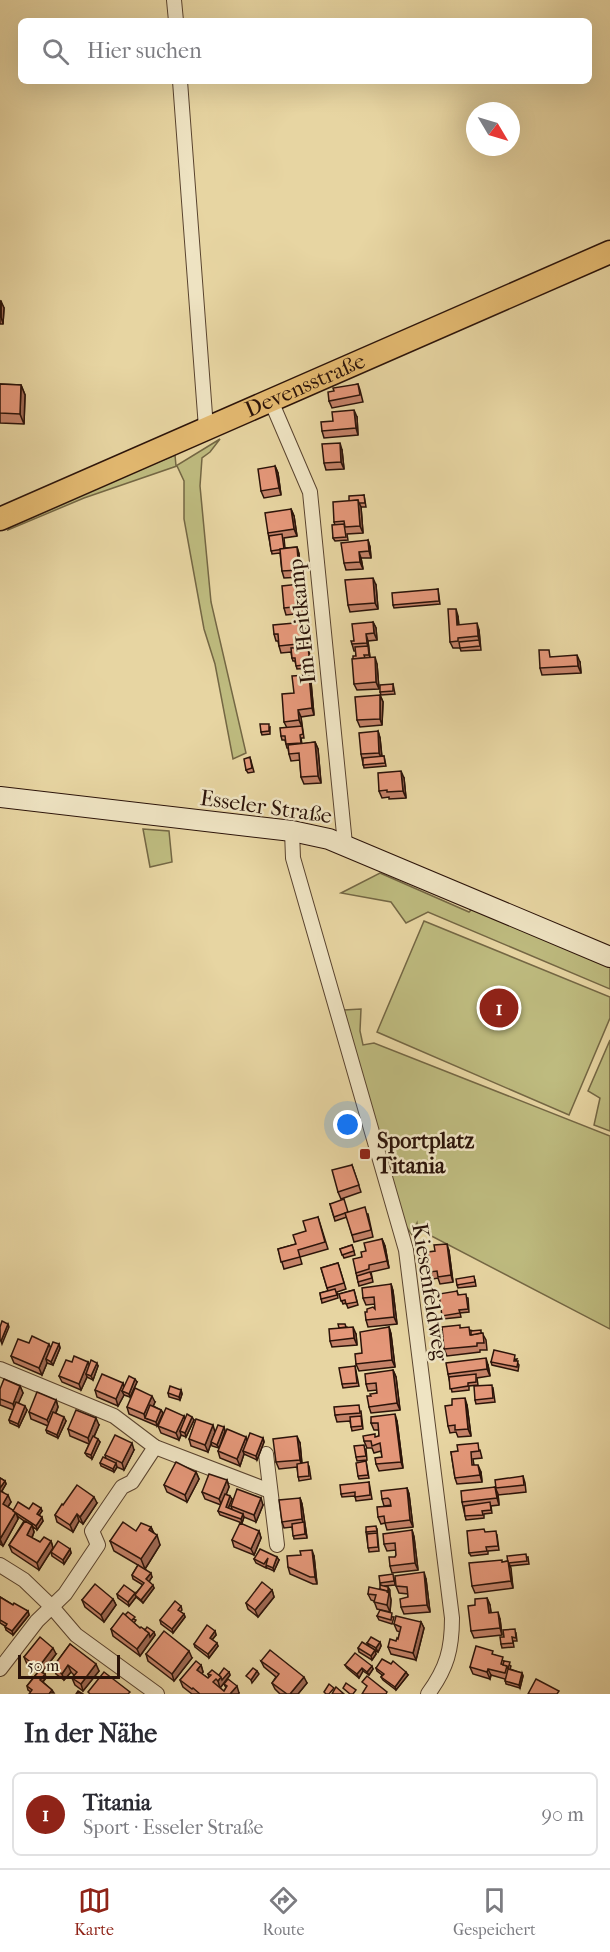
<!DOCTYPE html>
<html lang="de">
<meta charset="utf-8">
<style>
:root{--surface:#fff;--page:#f7f7f7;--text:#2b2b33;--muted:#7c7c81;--line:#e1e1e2;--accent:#8f2418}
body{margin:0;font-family:"IM FELL French Canon",serif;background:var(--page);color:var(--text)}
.compass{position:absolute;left:466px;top:102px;width:54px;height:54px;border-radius:50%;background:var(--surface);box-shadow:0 6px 24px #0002;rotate:128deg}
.scale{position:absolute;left:18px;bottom:15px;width:102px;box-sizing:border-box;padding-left:6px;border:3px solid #2b1309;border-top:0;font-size:16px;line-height:21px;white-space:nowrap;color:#2b1309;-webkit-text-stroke:4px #efe4c3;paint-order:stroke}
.you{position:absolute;left:348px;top:1125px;width:21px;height:21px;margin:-15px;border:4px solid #fff;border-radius:50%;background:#1a73e8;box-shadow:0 0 0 9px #1a73e833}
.badge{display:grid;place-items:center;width:39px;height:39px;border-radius:50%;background:var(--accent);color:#fff;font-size:20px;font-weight:700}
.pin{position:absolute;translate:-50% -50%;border:3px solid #fff;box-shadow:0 2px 6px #0006}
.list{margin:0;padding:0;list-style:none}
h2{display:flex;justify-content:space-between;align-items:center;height:78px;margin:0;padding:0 24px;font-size:26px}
h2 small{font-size:20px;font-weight:400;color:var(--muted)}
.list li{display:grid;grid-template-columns:39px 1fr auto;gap:18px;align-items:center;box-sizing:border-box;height:84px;margin:0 12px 12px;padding:0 12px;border:2px solid var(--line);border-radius:9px}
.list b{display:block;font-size:22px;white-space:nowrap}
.list p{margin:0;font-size:20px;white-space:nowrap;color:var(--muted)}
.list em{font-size:20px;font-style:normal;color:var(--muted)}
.icon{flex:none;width:33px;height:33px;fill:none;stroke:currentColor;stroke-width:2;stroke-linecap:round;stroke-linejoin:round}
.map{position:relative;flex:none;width:610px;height:1694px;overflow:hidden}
.search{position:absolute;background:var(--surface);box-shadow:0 6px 24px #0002;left:18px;right:18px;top:18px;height:66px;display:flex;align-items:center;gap:15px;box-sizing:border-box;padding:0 21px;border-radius:9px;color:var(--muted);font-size:22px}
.sheet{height:174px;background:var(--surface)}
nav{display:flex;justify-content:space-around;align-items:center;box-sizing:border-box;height:84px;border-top:2px solid var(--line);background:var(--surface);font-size:16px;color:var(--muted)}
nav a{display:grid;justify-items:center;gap:3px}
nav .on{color:var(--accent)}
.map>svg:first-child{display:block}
.green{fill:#bebb7f;stroke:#746744;stroke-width:1.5}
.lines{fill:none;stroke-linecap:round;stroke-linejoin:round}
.minor-casing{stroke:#5a442f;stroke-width:16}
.secondary-casing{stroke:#2b1309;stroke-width:22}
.primary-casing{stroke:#2b1309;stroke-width:25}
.minor{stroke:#efe4c3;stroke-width:14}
.secondary{stroke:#efe4c3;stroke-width:20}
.primary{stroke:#e4ba71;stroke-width:22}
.wall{fill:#c48268;stroke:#2b1309;stroke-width:1.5}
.shaded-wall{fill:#a06a55;stroke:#2b1309;stroke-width:1.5}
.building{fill:#e49779;stroke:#2b1309;stroke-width:1.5}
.poi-dot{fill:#8f2418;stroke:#efe4c3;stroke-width:2}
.labels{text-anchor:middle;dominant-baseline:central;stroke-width:5;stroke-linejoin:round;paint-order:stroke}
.street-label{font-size:22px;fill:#2b1309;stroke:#efe4c3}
.poi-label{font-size:22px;font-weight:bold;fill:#2b1309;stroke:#efe4c3;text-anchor:start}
</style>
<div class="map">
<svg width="610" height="1694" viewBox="0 0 610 1694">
<rect width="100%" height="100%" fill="#e7d5a2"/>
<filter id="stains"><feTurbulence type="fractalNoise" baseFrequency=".00333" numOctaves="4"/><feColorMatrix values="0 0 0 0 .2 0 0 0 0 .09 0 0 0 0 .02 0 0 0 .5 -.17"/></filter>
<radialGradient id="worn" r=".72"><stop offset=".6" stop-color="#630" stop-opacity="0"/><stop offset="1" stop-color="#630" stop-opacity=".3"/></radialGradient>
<g class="green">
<path d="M220,439L210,452L202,458L200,486L211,602L246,753L233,759L215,664L204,629L184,519V481L177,466L84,498L8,530L10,524L175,455L176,466Z"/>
<path d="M143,829L169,831L172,862L150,867Z"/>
<path d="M380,873L469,912L474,907L610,964V989L428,912L406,923L391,902L341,893Z"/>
<path d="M424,921L610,997V1018L569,1115L377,1032Z"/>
<path d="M361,1009L360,1031L363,1045L374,1043L610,1136V1329L418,1229L417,1223L412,1235L403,1222L344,1010Z"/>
<path d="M610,1040V1131L594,1125L600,1098L588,1091Z"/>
</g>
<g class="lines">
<defs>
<g id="minor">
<path d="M174,0L176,21"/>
<path d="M180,81L206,428"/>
<path d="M271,401L310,492L345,844"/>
<path d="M292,831L293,858L406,1250L452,1618C452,1649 447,1668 428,1694"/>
<path d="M0,1369L114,1416L155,1447L270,1491"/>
<path d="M266,1454L277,1545"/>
<path d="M0,1565L24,1580L52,1607L76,1635L157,1694"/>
<path d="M0,1669L37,1621L65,1594L98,1545L92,1531L122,1487L132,1482L155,1447"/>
</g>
<path id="secondary" d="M0,797L292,831L329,839L610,957"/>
<g id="primary">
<path id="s1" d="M0,519L610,252"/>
</g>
</defs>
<use href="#minor" class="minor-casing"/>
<use href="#secondary" class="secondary-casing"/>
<use href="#primary" class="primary-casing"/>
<use href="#minor" class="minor"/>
<use href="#secondary" class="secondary"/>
<use href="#primary" class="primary"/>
</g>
<g class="wall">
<path d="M0,301L4,308L3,324H0Z"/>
<path d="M0,384L21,385L25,395L24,424L0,423Z"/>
<path d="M358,384L360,390L363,402L332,408L329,401L334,391Z"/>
<path d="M357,417L358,435L324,438L322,431L333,421Z"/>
<path d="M342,450L344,469L326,470L324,463Z"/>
<path d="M275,466L278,473L281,495L264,498L261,491Z"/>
<path d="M364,495L366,507H361L363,533L347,534L348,540L335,541L333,538L335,525L334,522L349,501Z"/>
<path d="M291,509L294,516L297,536L284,538L285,548L297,547L299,554L301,577L284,578L282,571L280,553L272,554L268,533Z"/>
<path d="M368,540L370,547L371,558H361L363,569L346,570L344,563Z"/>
<path d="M376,585L378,609L350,612L348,605Z"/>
<path d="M438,589L440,604L394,608L393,605Z"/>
<path d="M302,591L304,613L286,615L284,608Z"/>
<path d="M458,616L459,625L479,630L481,650L461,651L460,648H453L450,642Z"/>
<path d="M373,622L376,628L377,640L368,641L370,658L377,664L379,689L357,690L354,684L356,651H354L352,644L354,641Z"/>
<path d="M307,629L311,668L297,669L295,661H293L292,658L291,652L281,653L279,646L278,641H276L274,634Z"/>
<path d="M552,657L580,662L581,673L542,675L540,668Z"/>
<path d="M311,682L314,715L301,717L304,738H301L302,744L315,742L318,749L321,783L304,784L301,777L300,760L291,761L289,754L288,748H287L285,740H282L281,736L287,728L284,722L294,693Z"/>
<path d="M393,684L395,694L381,695L380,692Z"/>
<path d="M380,695L383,702L382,725L360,727L357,720Z"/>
<path d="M270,727V734L262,735L261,732Z"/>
<path d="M378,731L380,738L382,756H384L386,766L364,768L361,754Z"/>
<path d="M251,761L254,772L248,773L246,770Z"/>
<path d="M404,778L406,798L389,799V797L382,798L379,791Z"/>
<path d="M352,1165L361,1192L341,1199L338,1192Z"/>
<path d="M330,1204L348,1212L368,1214L373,1237L354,1242L347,1217L335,1221Z"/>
<path d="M318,1217L328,1249L300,1257L302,1264L284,1269L278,1249L296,1244Z"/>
<path d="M382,1239L385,1246L389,1268L371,1272L373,1282L359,1286L356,1273L362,1257L366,1251Z"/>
<path d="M352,1245L355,1255L344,1258L340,1249Z"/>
<path d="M449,1251L453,1282L440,1284L438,1278L433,1279L430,1272Z"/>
<path d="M338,1263L346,1289L337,1292L338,1298L322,1303L320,1293L328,1291L321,1268Z"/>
<path d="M475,1280L476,1286L458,1288L457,1285Z"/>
<path d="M391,1284L393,1291L397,1324L368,1327L366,1320L367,1312L375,1309V1304L366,1305L363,1298Z"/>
<path d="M354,1290L358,1305L348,1308L346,1303L343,1304L339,1294Z"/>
<path d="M457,1291L458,1295L468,1298L469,1312L460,1313L461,1317L443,1319L442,1316Z"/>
<path d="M347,1327L356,1334L357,1345L332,1347L330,1341Z"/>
<path d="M389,1327L391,1334L395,1367L359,1371L356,1364L362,1353Z"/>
<path d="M461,1328L482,1333L486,1340L487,1350H480V1352L447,1356L444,1349Z"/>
<path d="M29,1343L51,1347L59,1344L60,1348L53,1365L47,1363L42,1375L14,1363L11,1356Z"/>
<path d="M517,1359L516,1361L519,1365L518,1371L492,1365L491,1362Z"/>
<path d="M72,1362H88L89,1365L98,1366L93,1380L87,1377L81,1390L62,1382L59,1376Z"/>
<path d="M488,1365L490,1376L477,1378L478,1385L469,1386V1390L452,1392L448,1374Z"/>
<path d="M355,1366L359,1386L343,1388L342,1384Z"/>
<path d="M393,1370L396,1377L400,1410L371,1413L369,1407L371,1396L377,1393V1390L368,1391L366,1384Z"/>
<path d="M137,1382L130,1397L124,1395L118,1406L97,1397L95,1390L123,1383L124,1387Z"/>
<path d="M20,1386L23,1393L18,1403L27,1410L19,1427L10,1423L9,1420L13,1410L0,1405V1389Z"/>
<path d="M493,1388L495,1402L476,1404L475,1400Z"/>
<path d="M181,1390L182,1394L180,1400L169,1397L168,1393Z"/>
<path d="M56,1400L58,1407L56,1413L66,1421L58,1438L47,1433L46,1430L48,1426L31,1419L29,1412Z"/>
<path d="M155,1402L153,1406L161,1410L163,1413L157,1426L129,1414L127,1407Z"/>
<path d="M452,1405H467L471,1436L458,1437L456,1432L450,1433L448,1426Z"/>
<path d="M361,1411L363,1429L352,1431L350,1421L337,1422L335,1415Z"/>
<path d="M184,1416L185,1419L194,1420L186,1437L181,1435L179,1440L161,1433L158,1426Z"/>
<path d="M397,1421L403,1468L379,1471L376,1464L382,1457L381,1451L374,1453L372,1448H367L364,1441L379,1436V1430H374L371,1423Z"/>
<path d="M99,1425L94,1437L100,1442L92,1459L87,1456L85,1453L89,1444L70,1436L68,1429Z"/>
<path d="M224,1427L225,1431L219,1448L212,1446L211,1443L208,1452L191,1446L189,1439L215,1431Z"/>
<path d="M263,1438L264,1442L257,1460L244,1454L240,1466L220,1458L218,1451L247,1440Z"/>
<path d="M300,1443L302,1463L309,1466L311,1479L299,1481L297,1467L279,1469L276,1462Z"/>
<path d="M366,1449L367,1460L357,1461L356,1457Z"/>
<path d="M134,1450L124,1470L117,1467L114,1472L101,1466L100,1463L106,1459L105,1455Z"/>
<path d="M480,1450L482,1458L473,1459L474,1465L481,1472L482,1482L457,1484L455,1478L451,1452Z"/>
<path d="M366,1461L369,1478L359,1479L358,1476Z"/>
<path d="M196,1472L199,1479L187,1502L167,1492L164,1485Z"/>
<path d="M523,1476L525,1483L526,1492L498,1495V1494L499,1505L491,1506L492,1513L484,1514V1518L466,1520L462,1502L495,1487Z"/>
<path d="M0,1478L5,1481L6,1484L2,1491L11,1502L8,1507L13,1511L29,1509L42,1511L39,1515L43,1521L37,1530L32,1526L34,1532L32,1538L40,1542L51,1541L53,1548L39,1570L12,1552L9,1545L24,1521L17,1516L18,1519L3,1546L0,1544Z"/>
<path d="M227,1480L229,1487L226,1494L232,1499L228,1508L232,1509L231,1506L263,1505L256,1522L244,1517L242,1523L220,1515L218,1511L221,1505L205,1499L202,1492Z"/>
<path d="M369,1482L372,1499L356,1501L355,1496L342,1497L341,1494Z"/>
<path d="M407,1488L409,1494L413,1527L387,1530L385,1523L381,1524L378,1517L391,1506V1505L384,1506L382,1499Z"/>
<path d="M300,1498L302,1504L307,1538L294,1539L292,1527L284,1528L282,1522Z"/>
<path d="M97,1503L83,1524L79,1521L73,1532L57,1522L55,1515L63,1505Z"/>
<path d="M151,1527L160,1545L145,1569L152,1577L149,1581L154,1588L143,1603L136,1597L129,1606L118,1598L117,1594H135L143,1585L133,1579L132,1575L138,1565L114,1551L110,1541L136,1531Z"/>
<path d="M377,1529L379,1551L369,1552L366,1532Z"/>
<path d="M412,1530L414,1537L418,1570L392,1573L390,1566L396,1555V1550L387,1551L384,1544Z"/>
<path d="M259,1531L261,1538L254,1555L234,1547L232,1540Z"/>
<path d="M497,1535L499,1550L488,1551V1554L471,1556L469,1553Z"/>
<path d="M70,1549L71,1553L64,1564L52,1556L51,1552Z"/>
<path d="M314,1556L317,1584H313L290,1574L288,1567Z"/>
<path d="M528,1557L529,1564L510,1566L513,1588L475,1593L472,1586L503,1562Z"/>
<path d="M254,1559L279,1560L274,1571L267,1568L266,1566V1568L256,1563Z"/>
<path d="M394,1578L395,1585L384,1586L388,1587L390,1590V1595L391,1600L390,1612L377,1609L374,1601L371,1600L368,1594L380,1589L381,1586L380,1583Z"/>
<path d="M426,1579L430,1612L404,1614L401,1607L408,1597V1594L399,1593L396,1586Z"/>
<path d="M272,1590L274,1597L258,1617L248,1609L246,1603Z"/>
<path d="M0,1597L13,1605L28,1611L29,1615L13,1635L6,1630L5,1626L0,1623Z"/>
<path d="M487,1598L490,1605L491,1613L500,1619L502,1635L474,1638L471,1631L475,1605Z"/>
<path d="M113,1599L116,1605L104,1622L85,1607L82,1600Z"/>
<path d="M181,1606L182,1610L180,1612L184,1614L185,1617L173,1633L161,1624L160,1620Z"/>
<path d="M125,1615L136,1620L134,1623L140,1628L154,1632L155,1635L140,1656L113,1636L111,1629Z"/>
<path d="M377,1616L394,1617L392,1624L379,1620Z"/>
<path d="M421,1622L424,1628L416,1660L391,1654L388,1647L398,1639L400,1632L397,1631L394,1624Z"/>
<path d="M215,1631L216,1635L212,1640L218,1646L209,1658L195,1647L194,1644Z"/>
<path d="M516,1633L517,1641H513L514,1647L502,1648L501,1644L504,1637Z"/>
<path d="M380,1642L381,1646L378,1652L371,1648L375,1650L376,1654L372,1660L359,1652L358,1648L369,1646L367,1643Z"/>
<path d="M70,1644L99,1671L83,1691L75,1685L72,1678L74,1675L71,1672L64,1680L56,1674L53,1667Z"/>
<path d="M56,1654L42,1673L45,1674L46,1678L43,1682L52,1690L54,1693L31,1692L28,1690L27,1686L38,1672L27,1664L24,1657Z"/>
<path d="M146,1654L192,1658L174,1681L148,1661Z"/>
<path d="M495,1655L511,1666L510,1669L522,1673L523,1676L520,1688L506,1684L505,1679L491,1675L490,1679L473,1674L470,1667Z"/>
<path d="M261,1661L307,1683L298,1694H280L275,1689L272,1683L276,1677L264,1667Z"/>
<path d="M201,1665L203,1672L202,1674L208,1678L209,1677L208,1674L219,1675L229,1672L230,1675L220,1688L224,1691L226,1688L224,1684L239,1693L238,1694H192L183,1687L180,1680Z"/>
<path d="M345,1665L373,1669L369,1675L363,1671L359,1678L347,1668Z"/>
<path d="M376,1668L408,1675L396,1690L383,1680L381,1677L382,1675L377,1671Z"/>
</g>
<g class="shaded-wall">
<path d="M1,301L4,308L3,324L1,317Z"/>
<path d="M21,385L25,395L24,424L20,414Z"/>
<path d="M354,410L357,417L358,435L356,428Z"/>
<path d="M340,443L342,450L344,469L341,462Z"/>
<path d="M275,466L278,473L281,495L279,488Z"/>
<path d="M358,500L361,507L363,533L360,526Z"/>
<path d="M291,509L294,516L297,536L294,529Z"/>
<path d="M368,540L370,547L371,558L369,551Z"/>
<path d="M297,547L299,554L301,577L299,570Z"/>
<path d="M359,552L361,558L363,569L360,562Z"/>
<path d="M373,578L376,585L378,609L375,603Z"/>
<path d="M300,584L302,591L304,613L302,606Z"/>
<path d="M456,609L458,616L459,632L457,625Z"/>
<path d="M305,622L307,629L309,650L307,643Z"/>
<path d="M373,622L376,628L377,640L374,633Z"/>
<path d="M477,623L479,630L480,643L478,636Z"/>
<path d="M366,634L368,641L370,658L367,643Z"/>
<path d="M577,655L580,662L581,673L578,666Z"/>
<path d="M375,657L377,664L379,689L376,682Z"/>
<path d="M309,675L311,682L314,715L312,708Z"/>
<path d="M380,695L383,702L382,725L380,719Z"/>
<path d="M298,710L301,717L302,727L299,720Z"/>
<path d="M378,731L380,738L382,760L379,753Z"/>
<path d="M315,742L318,749L321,783L318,776Z"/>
<path d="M401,771L404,778L406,798L403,791Z"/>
<path d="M382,1239L385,1246L389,1268L387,1261Z"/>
<path d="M447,1244L449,1251L453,1282L451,1275Z"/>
<path d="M391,1284L393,1291L397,1324L394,1317Z"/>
<path d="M8,1324L9,1327L2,1344L1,1341Z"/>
<path d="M353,1327L356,1334L357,1345L354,1338Z"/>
<path d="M389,1327L391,1334L395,1367L392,1360Z"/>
<path d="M49,1344L52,1351L46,1359L47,1363L42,1375L39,1368Z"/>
<path d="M59,1344L60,1348L53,1365L51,1362Z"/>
<path d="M486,1358L488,1365L490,1376L487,1369Z"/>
<path d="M88,1362L91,1369L86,1374L87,1377L81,1390L79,1384Z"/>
<path d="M97,1363L98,1366L93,1380L91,1376Z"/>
<path d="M393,1370L396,1377L400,1410L397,1403Z"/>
<path d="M135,1379L137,1382L130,1397L129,1394Z"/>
<path d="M123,1383L125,1390L122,1391L124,1395L118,1406L116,1399Z"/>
<path d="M20,1386L23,1393L15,1411L13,1404Z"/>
<path d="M181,1390L182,1394L180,1400L179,1397Z"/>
<path d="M152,1396L155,1402L148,1419L145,1418L144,1414Z"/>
<path d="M465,1398L467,1405L471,1436L468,1429Z"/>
<path d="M56,1400L58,1407L50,1426L47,1420Z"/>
<path d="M25,1406L27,1410L19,1427L18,1424Z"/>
<path d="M161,1410L163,1413L157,1426L156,1422Z"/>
<path d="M395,1414L397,1421L403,1468L401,1462Z"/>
<path d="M184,1416L186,1423L180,1431L181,1435L179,1440L176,1433Z"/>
<path d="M64,1417L66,1421L58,1438L57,1435Z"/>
<path d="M192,1417L194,1420L186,1437L185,1433Z"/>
<path d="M96,1418L99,1425L90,1445L88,1438Z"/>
<path d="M213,1425L215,1432L208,1452L205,1445Z"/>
<path d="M224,1427L225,1431L219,1448L217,1445Z"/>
<path d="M297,1436L300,1443L302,1466L300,1460Z"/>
<path d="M246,1437L248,1444L243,1451L244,1454L240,1466L237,1459Z"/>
<path d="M263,1438L264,1442L257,1460L256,1456Z"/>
<path d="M98,1439L100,1442L92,1459L91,1455Z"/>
<path d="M132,1443L134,1450L124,1470L122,1463Z"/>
<path d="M116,1463L117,1467L114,1472L113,1469Z"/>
<path d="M478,1465L481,1472L482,1482L480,1475Z"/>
<path d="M196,1472L199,1479L187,1502L185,1495Z"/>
<path d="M227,1480L229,1487L222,1506L219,1499Z"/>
<path d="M5,1481L6,1484L0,1494V1488Z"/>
<path d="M495,1487L498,1494L499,1505L497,1498Z"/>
<path d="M407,1488L409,1494L413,1527L410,1520Z"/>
<path d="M8,1495L11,1502L5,1511L3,1504Z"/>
<path d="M230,1496L232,1499L227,1511L226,1507Z"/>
<path d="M94,1497L97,1503L83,1524L80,1517Z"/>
<path d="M261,1498L263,1505L256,1522L254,1515Z"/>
<path d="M300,1498L302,1504L307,1538L302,1519Z"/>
<path d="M41,1508L42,1511L38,1517L37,1514Z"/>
<path d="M16,1512L18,1519L3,1546L0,1539Z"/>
<path d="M77,1514L79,1521L73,1532L70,1525Z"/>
<path d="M243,1514L244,1517L242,1523L241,1519Z"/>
<path d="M42,1517L43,1521L37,1530L36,1526Z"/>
<path d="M32,1525L34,1532L30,1542L27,1535Z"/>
<path d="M151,1527L155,1538L157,1535L160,1545L145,1569L141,1559L149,1530Z"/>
<path d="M412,1530L414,1537L418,1570L415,1563Z"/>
<path d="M259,1531L261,1538L254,1555L251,1549Z"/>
<path d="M51,1541L53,1548L39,1570L37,1563Z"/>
<path d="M70,1549L71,1553L64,1564L63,1560Z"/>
<path d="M312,1550L314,1556L317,1584L315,1577Z"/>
<path d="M277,1557L279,1560L274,1571L273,1568Z"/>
<path d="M508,1561L511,1568L513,1588L511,1581Z"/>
<path d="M424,1572L426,1579L430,1612L427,1605Z"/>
<path d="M151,1573L152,1577L148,1583L146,1579Z"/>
<path d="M153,1585L154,1588L143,1603L141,1600Z"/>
<path d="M388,1587L391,1600L390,1612L387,1605Z"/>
<path d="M272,1590L274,1597L258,1617L255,1610Z"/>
<path d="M135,1593L136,1597L129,1606L128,1602Z"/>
<path d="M487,1598L490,1605L492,1620L489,1613Z"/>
<path d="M113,1599L116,1605L104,1622L101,1615Z"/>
<path d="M28,1611L29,1615L13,1635L12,1631Z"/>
<path d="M498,1612L500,1619L502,1635L500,1628Z"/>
<path d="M184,1614L185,1617L173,1633L172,1629Z"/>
<path d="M421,1622L424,1628L416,1660L413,1653Z"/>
<path d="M215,1631L216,1635L211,1641L210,1638Z"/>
<path d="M154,1632L155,1635L140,1656L137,1649L149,1633Z"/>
<path d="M380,1642L381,1646L378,1652L376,1648Z"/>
<path d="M217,1643L218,1646L209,1658L208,1654Z"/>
<path d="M53,1648L56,1654L40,1675L38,1668Z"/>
<path d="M375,1650L376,1654L372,1660L371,1656Z"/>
<path d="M189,1651L192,1658L174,1681L172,1674Z"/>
<path d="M96,1664L99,1671L83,1691L81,1684Z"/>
<path d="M68,1665L71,1672L64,1680L62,1674Z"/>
<path d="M201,1665L203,1672L199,1677L197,1670Z"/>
<path d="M372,1666L373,1669L369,1675L367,1672Z"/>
<path d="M362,1668L363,1671L359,1678L357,1674Z"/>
<path d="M488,1669L491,1675L490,1679L487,1672Z"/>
<path d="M257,1671L259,1674L252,1683L251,1680Z"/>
<path d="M229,1672L230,1675L220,1688L218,1681L221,1677Z"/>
<path d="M406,1672L408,1675L396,1690L395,1687Z"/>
<path d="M522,1673L523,1676L520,1688L519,1685Z"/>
<path d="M45,1674L46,1678L41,1683L40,1680Z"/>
<path d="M304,1677L307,1683L298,1694H290Z"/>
<path d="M237,1686L239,1693L238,1694H230Z"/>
</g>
<g class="building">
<rect x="0" y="301" width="1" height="16"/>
<path d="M0,384L21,385L20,414L0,413Z"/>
<path d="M358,384L360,395L329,401L328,392L334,391L333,388Z"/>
<path d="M354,410L356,428L322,431L321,422L333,421L332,412Z"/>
<path d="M340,443L341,462L324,463L322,444Z"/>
<path d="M275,466L279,488L261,491L258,469Z"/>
<path d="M364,495L365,503H359L358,500L349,501V496Z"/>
<path d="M358,500L360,526L345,527L344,521L334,522L333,502Z"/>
<path d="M291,509L294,529L268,533L265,513Z"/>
<path d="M344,524L346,537L333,538L332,525Z"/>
<path d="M282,534L284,549L271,551L269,536Z"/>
<path d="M368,540L369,551L359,552L360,562L344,563L341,543Z"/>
<path d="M297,547L299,570L282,571L280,549Z"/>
<path d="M373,578L375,603L348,605L345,580Z"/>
<path d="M300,584L302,606L284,608L282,586Z"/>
<path d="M438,589L439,601L393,605L392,593Z"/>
<path d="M448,609H456L457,625L477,623L478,636L458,638V641L450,642Z"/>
<path d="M305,622L307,643L279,646L278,634H274L273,625Z"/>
<path d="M373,622L374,633L366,634L367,643L352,644L351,641H354L352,624Z"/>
<path d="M479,640L480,646L460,648L459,642Z"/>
<path d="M368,646L369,655H364L365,658L353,659V656H356L355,647Z"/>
<path d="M308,647L310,664L296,666L295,658H292L291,648Z"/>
<path d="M539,650H549L550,657L577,655L578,666L540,668Z"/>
<path d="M375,657L376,682L354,684L352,659Z"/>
<path d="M309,675L312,708L298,710L299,720L284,722L282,694L294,693L292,676Z"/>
<path d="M393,684V691L380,692V685Z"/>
<path d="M380,695V719L357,720L355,697Z"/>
<path d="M260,724H269V731L261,732Z"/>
<path d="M302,726L303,734L300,735L301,743L286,744L285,736H281L280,728Z"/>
<path d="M378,731L379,753L361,754L359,733Z"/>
<path d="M315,742L318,776L301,777L299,753L289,754L288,745Z"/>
<path d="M384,756L385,763L363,765V758Z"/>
<path d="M250,757L252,768L246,770L244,759Z"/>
<path d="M401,771L403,791L387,792V790L379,791L378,773Z"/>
<path d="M352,1165L359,1185L338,1192L332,1170Z"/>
<path d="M344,1199L348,1212L334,1217L330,1204Z"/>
<path d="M365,1207L371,1230L352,1235L345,1213Z"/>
<path d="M318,1217L325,1242L298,1250L300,1257L281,1262L278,1249L296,1244L293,1235L306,1231L303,1221Z"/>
<path d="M382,1239L387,1261L369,1265V1269L356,1273L353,1259L362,1257L361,1252L366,1251L364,1243Z"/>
<path d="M447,1244L451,1275L438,1277L437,1271L430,1272L428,1252L435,1251L434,1245Z"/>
<path d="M352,1245L354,1251L342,1255L340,1249Z"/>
<path d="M338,1263L344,1283L327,1288L321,1268Z"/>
<path d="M370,1272L372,1278L358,1282L357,1276Z"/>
<path d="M474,1276L475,1282L457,1285L456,1279Z"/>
<path d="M391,1284L394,1317L366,1320L365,1312H367V1309L373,1307L375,1309L374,1297L363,1298L362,1288Z"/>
<path d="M335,1289L337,1295L321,1299L320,1293Z"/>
<path d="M354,1290L357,1302L346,1304L345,1300L341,1301L339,1294Z"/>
<path d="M457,1291L458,1295L466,1294L468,1309L459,1310L460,1313L442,1316L439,1294Z"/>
<path d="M2,1321L8,1324L1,1341L0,1340V1327Z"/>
<path d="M338,1324H345L346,1327L339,1328Z"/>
<path d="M460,1325V1328L469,1327L470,1335L483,1333L484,1343H477V1346L444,1349L442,1327Z"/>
<path d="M353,1327L354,1338L330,1341L329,1329Z"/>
<path d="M389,1327L392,1360L356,1364L355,1354L362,1353L360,1332Z"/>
<path d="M481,1330V1333L471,1335V1331Z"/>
<path d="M32,1336L49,1344L39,1368L11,1356L18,1339L29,1343Z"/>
<path d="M53,1342L59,1344L51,1362L46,1359Z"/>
<path d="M494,1350L515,1355L514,1361H518L517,1367L491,1362Z"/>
<path d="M74,1356L88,1362L79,1384L59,1376L66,1360L72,1362Z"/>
<path d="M486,1358L487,1369L448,1374L446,1363Z"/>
<path d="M91,1360L97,1363L91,1376L86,1374Z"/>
<path d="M355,1366L357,1383L342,1384L339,1368Z"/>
<path d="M393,1370L397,1403L369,1407L367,1396H371L370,1394L377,1393L376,1383L366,1384L365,1374Z"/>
<path d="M102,1374L123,1383L116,1399L95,1390Z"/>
<path d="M476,1374V1382L468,1383V1386L450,1389L449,1377Z"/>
<path d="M129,1376L135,1379L129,1394L122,1391Z"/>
<path d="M4,1379L20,1386L13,1404L0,1399V1389Z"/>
<path d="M492,1385L493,1398L475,1400L474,1386Z"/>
<path d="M170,1386L181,1390L179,1397L168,1393Z"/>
<path d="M135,1388L152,1396L144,1414L127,1407Z"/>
<path d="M37,1392L56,1400L47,1420L29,1412Z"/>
<path d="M465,1398L468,1429L455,1430V1425L448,1426L445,1406L452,1405V1399Z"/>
<path d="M16,1402L25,1406L18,1424L9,1420Z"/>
<path d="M150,1405L161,1410L156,1422L145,1418Z"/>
<path d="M359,1405L360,1413L335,1415L334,1407Z"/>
<path d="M166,1408L184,1416L176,1433L158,1426Z"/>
<path d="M76,1410L96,1418L88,1438L68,1429Z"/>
<path d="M53,1412L64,1417L57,1435L46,1430Z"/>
<path d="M187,1414L192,1417L185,1433L180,1431Z"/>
<path d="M395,1414L401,1462L376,1464L375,1458L382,1457L380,1443L372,1446L371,1441H364L363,1436L375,1434V1437L379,1436L378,1423H371V1417Z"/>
<path d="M361,1416L362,1426L351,1427L350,1417Z"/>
<path d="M196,1419L213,1425L205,1445L189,1439Z"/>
<path d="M218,1425L224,1427L217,1445L211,1442Z"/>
<path d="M227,1429L246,1437L237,1459L218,1451Z"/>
<path d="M250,1433L263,1438L256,1456L243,1451Z"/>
<path d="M115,1435L132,1443L122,1463L105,1455Z"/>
<path d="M93,1436L98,1439L91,1455L85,1453Z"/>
<path d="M297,1436L300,1460L276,1462L273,1439Z"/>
<path d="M478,1443L479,1451L471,1452L472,1465H478L480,1475L455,1478L451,1452L458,1451L457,1445Z"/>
<path d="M364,1445L366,1456L356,1457L354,1446Z"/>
<path d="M103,1457L116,1463L113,1469L100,1463Z"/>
<path d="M366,1461L368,1475L358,1476L356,1463Z"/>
<path d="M176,1462L196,1472L185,1495L164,1485Z"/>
<path d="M308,1462L309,1476L298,1477L297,1464Z"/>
<path d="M209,1474L227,1480L219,1499L202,1492Z"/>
<path d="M523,1476L524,1485L496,1488L495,1480Z"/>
<path d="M0,1478L5,1481L0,1488Z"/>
<path d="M369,1482L370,1495L355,1497V1492L341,1494L340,1485Z"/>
<path d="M77,1485L94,1497L80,1517L77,1514L70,1525L55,1515L62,1504L63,1505Z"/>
<path d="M495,1487L497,1498L462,1502L461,1491Z"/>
<path d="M407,1488L410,1520L385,1523L384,1516L378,1517L377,1507L391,1506L390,1500L388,1498L382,1499L381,1491Z"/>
<path d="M237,1489L261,1498L254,1515L231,1506Z"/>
<path d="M0,1491L8,1495L3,1504L16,1512L0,1539Z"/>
<path d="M225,1494L230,1496L226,1507L243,1514L241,1519L218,1511Z"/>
<path d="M300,1498L302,1519L282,1522L279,1500Z"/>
<path d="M18,1502L29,1509L33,1503L41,1508L37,1514L42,1517L36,1526L13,1511Z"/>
<path d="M490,1502L491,1510L482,1511L483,1515L465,1516L464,1506Z"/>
<path d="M25,1521L32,1525L27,1535L40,1542L44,1537L51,1541L37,1563L9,1545Z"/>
<path d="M123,1522L136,1531L141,1523L151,1527L149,1530L157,1535L141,1559L110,1541Z"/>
<path d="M304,1522L305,1534L293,1536L292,1524Z"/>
<path d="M240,1523L259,1531L251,1549L232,1540Z"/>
<path d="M376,1526L377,1531L366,1532V1527Z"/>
<path d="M484,1529L485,1532L496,1531L498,1546L486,1547L487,1551L469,1553L467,1531Z"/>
<path d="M412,1530L415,1563L390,1566L389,1557H395L396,1555L395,1543L384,1544L383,1534Z"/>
<path d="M377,1533L378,1547L368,1548L367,1534Z"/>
<path d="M58,1541L70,1549L63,1560L51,1552Z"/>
<path d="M260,1549L277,1557L273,1568L266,1565L268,1558L264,1564L254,1559Z"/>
<path d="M312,1550L315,1577H310L288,1567L287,1556L301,1555L300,1551Z"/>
<path d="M526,1554L527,1561L508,1563L507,1556Z"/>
<path d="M502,1560V1562L508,1561L511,1581L472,1586L469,1563Z"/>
<path d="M138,1565L151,1573L146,1579L153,1585L141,1600L135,1595L144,1583L132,1575Z"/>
<path d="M424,1572L427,1605L401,1607L400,1599L408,1597L407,1587L396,1586L395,1576Z"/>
<path d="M393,1574L394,1581L380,1583L379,1576Z"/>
<path d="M262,1582L272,1590L255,1610L246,1603Z"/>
<path d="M95,1584L113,1599L101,1615L82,1600Z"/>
<path d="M124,1585L135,1593L128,1602L117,1594Z"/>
<path d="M380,1585L388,1587V1593L387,1591L380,1589Z"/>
<path d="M369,1587L387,1591V1592L389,1593L387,1605L374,1602L376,1595L368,1594Z"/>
<path d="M0,1597L13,1605L14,1603L28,1611L12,1631L5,1627L7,1624L0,1620Z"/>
<path d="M487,1598L489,1613L498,1612L500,1628L471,1631L468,1606L475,1605V1599Z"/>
<path d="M175,1601L181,1606L178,1610L184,1614L172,1629L160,1620Z"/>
<path d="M380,1610L392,1613L391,1620L377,1616Z"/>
<path d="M128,1612L135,1617L131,1621L125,1615Z"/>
<path d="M123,1613L140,1628L141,1627L149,1633L137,1649L111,1629Z"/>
<path d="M396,1616L421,1622L413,1653L388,1647L390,1639L396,1641L397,1638L398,1639L401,1627L394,1624Z"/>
<path d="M207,1625L215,1631L210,1638L217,1643L208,1654L194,1644Z"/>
<path d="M147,1627L154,1632L150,1637L149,1633L145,1630Z"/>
<path d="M515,1629L516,1638L512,1637L513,1643L501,1644L500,1637H504L503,1630Z"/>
<path d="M164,1631L189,1651L172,1674L146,1654Z"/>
<path d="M40,1637L53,1648L38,1668L24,1657Z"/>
<path d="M371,1637L380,1642L376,1648L367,1643Z"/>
<path d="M362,1642L375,1650L371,1656L358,1648Z"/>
<path d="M70,1644L96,1664L81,1684L72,1678L77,1672L68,1665L62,1674L53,1667Z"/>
<path d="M476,1646L493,1651L492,1654L503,1657L501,1664L507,1666L505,1673L488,1669L487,1672L470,1667Z"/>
<path d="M270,1650L304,1677L290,1694H287L272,1683L279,1674L261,1661Z"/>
<path d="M355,1653L372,1666L367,1672L362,1668L357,1674L345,1665Z"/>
<path d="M382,1659L391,1664L393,1661L406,1672L395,1687L381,1677L384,1674L376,1668Z"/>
<path d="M196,1661L201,1665L197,1670L208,1678L211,1675L208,1674L212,1670L221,1677L218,1681L216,1679L213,1682L224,1691L227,1686L224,1684L228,1679L237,1686L230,1694H200L193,1688L192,1689L180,1680Z"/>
<path d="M504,1661L510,1662L508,1669L522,1673L519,1685L505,1681L508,1669L507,1666L503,1665Z"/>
<path d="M224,1668L229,1672L222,1680L221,1677L219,1675Z"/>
<path d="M253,1668L257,1671L251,1680L246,1676Z"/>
<path d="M39,1671L45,1674L40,1680L52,1690L49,1694H29L32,1690L27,1686Z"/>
<path d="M104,1672L130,1692L128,1694H90L88,1692Z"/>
<path d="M367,1676L387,1692L386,1694H362L367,1686L362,1682Z"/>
<path d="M536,1679L559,1691L557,1694H528Z"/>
<path d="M346,1683L356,1690L353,1694H350L343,1688Z"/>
<path d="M329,1684L334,1688L329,1694H326L324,1692Z"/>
<path d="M336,1687L344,1694H332Z"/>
<path d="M78,1691L83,1694H76Z"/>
</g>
<rect class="poi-dot" x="359" y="1148" width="12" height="12" rx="3"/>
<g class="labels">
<g class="street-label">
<text stroke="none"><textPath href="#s1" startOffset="333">Devensstraße</textPath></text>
<text transform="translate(302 621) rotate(-96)">Im Heitkamp</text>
<text transform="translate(266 807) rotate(8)">Esseler Straße</text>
<text transform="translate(430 1292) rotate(81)">Kiesenfeldweg</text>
</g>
<g class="poi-label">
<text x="377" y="1141">Sportplatz<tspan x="377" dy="25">Titania</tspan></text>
</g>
</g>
<rect width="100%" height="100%" filter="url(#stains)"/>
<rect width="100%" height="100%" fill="url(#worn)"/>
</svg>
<svg class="compass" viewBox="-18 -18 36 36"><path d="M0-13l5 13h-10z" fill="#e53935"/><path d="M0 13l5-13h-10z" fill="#7c7c81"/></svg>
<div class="scale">50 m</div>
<div class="you"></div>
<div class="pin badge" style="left:499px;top:1008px">1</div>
<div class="search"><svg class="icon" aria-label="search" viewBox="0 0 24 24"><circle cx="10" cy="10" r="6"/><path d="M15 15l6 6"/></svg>Hier suchen</div>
</div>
<section class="sheet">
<h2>In der Nähe<small></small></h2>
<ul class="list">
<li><span class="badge">1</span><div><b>Titania</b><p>Sport · Esseler Straße</p></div><em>90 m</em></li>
</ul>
</section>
<nav>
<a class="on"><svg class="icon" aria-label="map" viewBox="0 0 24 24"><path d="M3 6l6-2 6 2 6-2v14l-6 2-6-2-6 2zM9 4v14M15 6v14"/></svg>Karte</a>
<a><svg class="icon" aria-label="directions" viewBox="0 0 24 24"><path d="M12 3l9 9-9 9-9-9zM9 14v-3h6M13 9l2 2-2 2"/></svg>Route</a>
<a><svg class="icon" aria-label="saved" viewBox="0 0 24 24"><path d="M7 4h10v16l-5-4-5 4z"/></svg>Gespeichert</a>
</nav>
